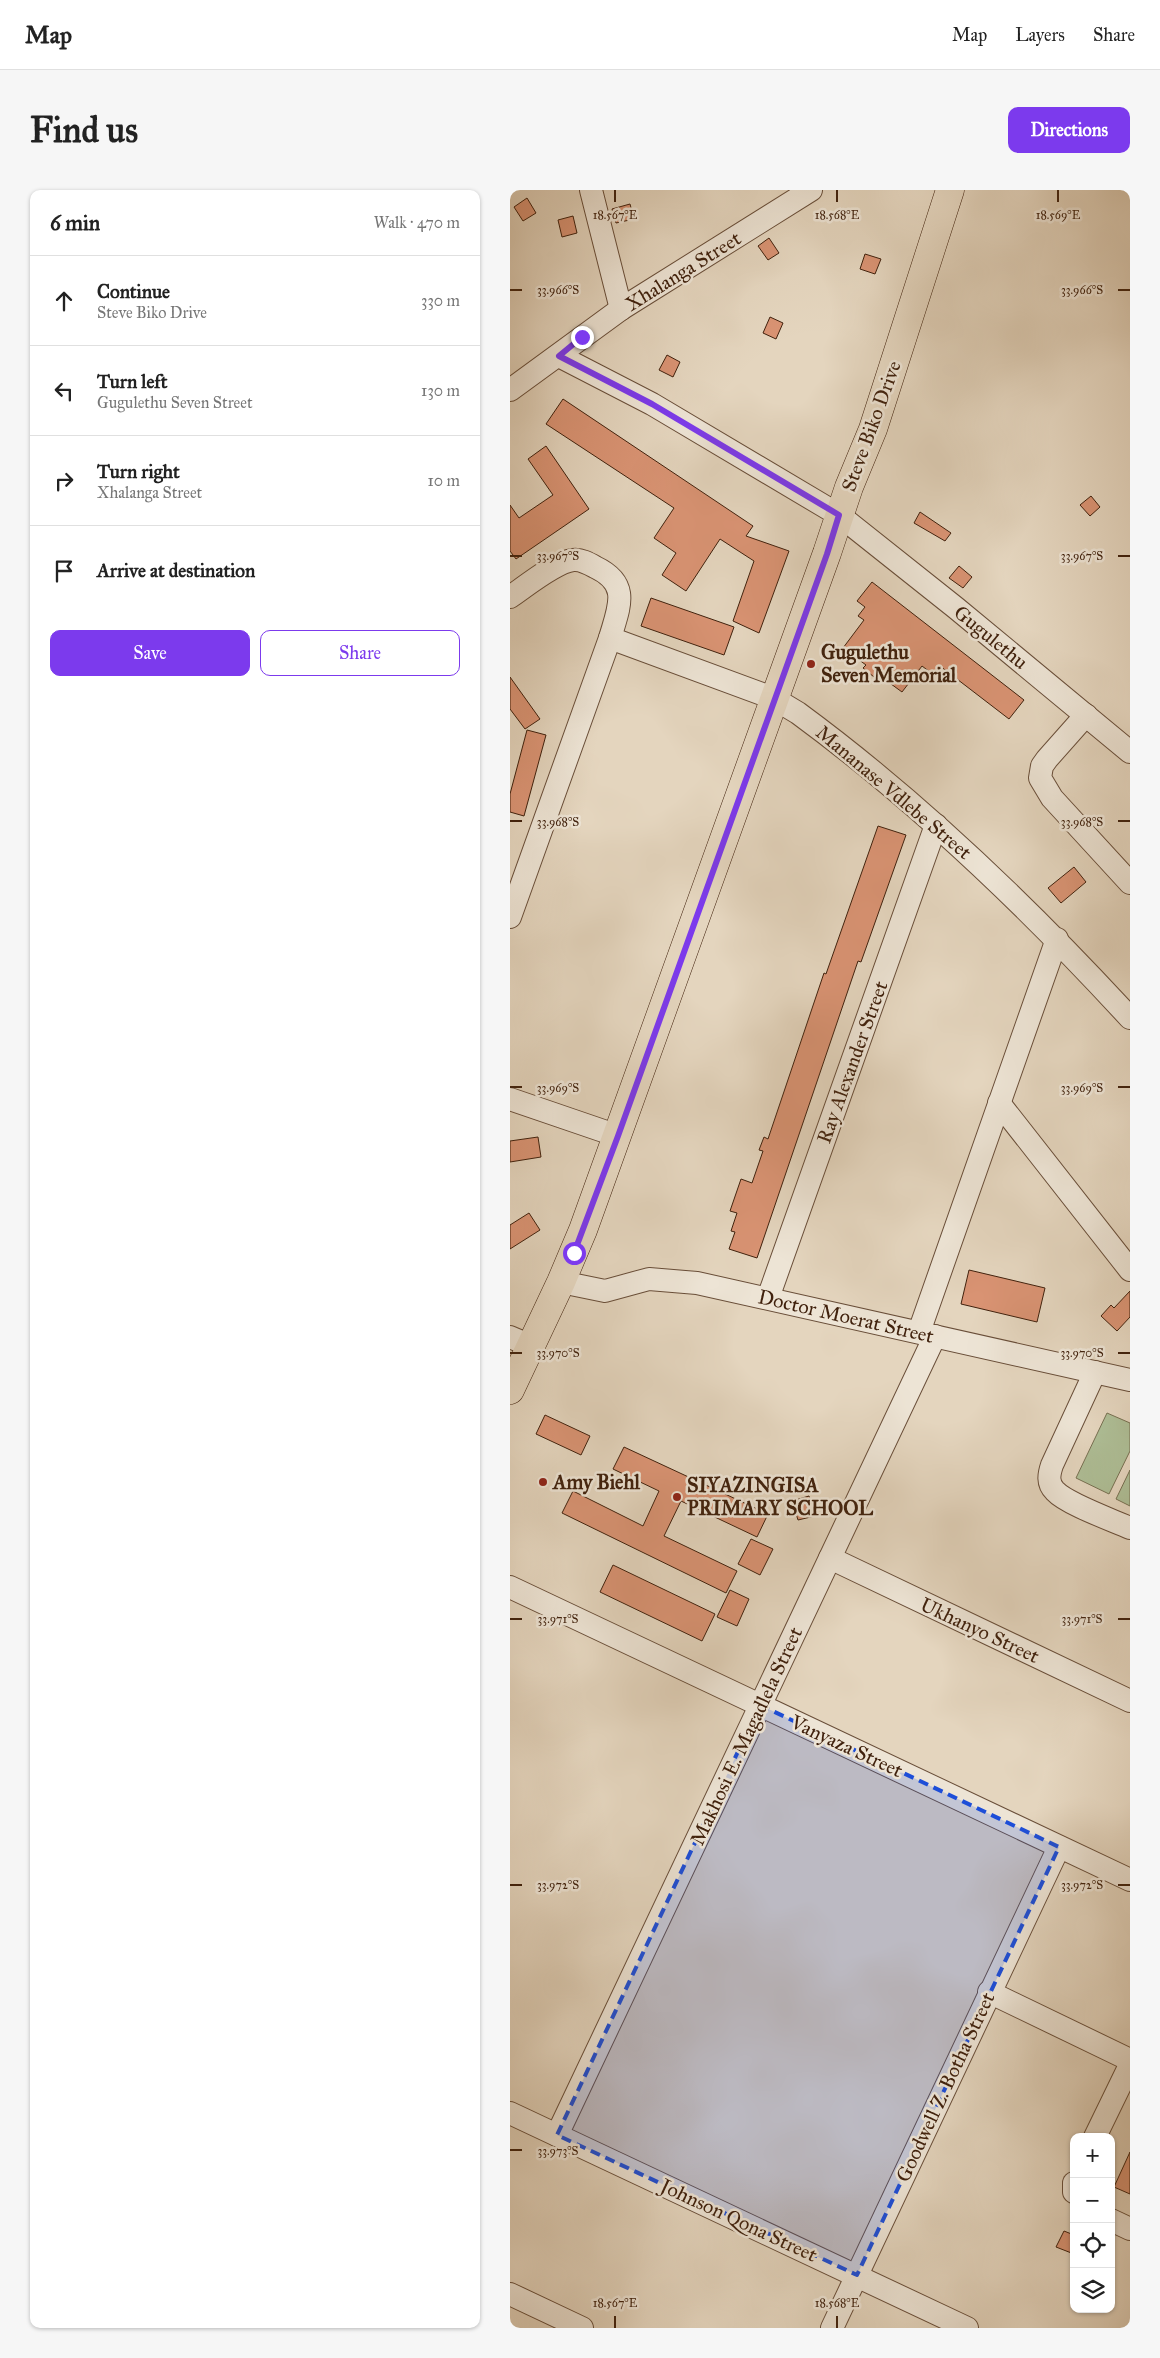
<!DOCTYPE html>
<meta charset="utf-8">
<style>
:root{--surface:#fff;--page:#f6f6f6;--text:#222;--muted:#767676;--line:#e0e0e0;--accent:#7c3aed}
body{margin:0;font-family:"IM FELL Great Primer",serif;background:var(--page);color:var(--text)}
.controls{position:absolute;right:15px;bottom:15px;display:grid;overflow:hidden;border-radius:10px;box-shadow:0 1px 4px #0004}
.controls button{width:45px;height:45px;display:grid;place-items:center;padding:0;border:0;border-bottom:1px solid var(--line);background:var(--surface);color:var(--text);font:25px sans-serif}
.stop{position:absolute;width:15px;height:15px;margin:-11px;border:4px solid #7c3aed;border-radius:50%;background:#fff}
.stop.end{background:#7c3aed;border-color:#fff;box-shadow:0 1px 5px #0008}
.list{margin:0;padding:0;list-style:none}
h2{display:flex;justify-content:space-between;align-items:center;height:65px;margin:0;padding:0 20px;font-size:21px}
h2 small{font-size:16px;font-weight:400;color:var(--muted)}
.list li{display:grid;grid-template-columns:32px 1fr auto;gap:15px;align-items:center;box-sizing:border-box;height:90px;padding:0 20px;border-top:1px solid var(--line)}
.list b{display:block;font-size:19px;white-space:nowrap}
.list p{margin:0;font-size:16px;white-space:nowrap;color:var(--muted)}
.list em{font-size:16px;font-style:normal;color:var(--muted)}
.actions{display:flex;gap:10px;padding:15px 20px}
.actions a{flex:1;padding:11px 0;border:1px solid var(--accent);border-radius:10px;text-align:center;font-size:18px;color:var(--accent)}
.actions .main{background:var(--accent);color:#fff}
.icon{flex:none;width:28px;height:28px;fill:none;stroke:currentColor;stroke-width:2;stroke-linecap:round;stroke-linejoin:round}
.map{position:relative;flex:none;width:620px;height:2138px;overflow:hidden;border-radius:10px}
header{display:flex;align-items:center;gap:30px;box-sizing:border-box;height:70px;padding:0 25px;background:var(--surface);border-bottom:1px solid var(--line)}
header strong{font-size:24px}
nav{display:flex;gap:28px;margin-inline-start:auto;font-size:18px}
.intro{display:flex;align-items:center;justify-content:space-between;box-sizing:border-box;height:120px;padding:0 30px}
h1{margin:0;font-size:35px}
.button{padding:12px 22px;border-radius:10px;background:var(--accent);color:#fff;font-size:18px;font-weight:700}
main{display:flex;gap:30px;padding:0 30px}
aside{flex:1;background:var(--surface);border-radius:10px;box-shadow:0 1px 4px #0004}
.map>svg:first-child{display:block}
.green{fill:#aebe96;stroke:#777052}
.building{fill:#d99373;stroke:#40210d}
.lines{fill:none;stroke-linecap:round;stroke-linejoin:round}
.minor-casing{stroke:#694e39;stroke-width:24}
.major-casing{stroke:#40210d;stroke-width:29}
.minor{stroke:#ede4d5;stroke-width:22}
.major{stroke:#e4d5be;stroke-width:28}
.route{stroke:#7c3aed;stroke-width:6}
.marked{fill:#1d4ed8;fill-opacity:0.2;stroke:#1d4ed8;stroke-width:4;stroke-dasharray:10 6;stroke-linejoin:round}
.ticks{fill:none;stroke:#40210d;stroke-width:2}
.poi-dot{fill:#8f2418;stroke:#ede4d5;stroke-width:2}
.labels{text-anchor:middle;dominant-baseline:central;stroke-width:5;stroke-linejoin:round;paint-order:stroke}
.street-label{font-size:20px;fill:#40210d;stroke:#ede4d5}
.poi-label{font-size:20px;font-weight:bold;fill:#40210d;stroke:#ede4d5;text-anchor:start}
.ticks-label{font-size:12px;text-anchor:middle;fill:#40210d;stroke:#ede4d5;stroke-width:5;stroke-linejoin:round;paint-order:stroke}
</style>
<header>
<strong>Map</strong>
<nav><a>Map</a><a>Layers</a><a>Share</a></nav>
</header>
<div class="intro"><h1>Find us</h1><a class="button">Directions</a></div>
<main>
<aside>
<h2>6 min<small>Walk · 470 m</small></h2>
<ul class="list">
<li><svg class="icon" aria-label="ahead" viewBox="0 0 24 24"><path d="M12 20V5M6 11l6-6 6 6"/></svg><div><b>Continue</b><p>Steve Biko Drive</p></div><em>330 m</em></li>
<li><svg class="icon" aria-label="left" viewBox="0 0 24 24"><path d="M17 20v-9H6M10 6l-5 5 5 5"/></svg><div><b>Turn left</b><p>Gugulethu Seven Street</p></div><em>130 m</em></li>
<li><svg class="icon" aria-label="right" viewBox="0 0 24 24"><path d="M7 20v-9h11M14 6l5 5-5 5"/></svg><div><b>Turn right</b><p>Xhalanga Street</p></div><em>10 m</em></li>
<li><svg class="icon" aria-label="arrive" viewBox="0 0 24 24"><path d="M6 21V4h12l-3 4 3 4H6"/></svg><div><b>Arrive at destination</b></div></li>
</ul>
<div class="actions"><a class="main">Save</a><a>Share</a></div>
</aside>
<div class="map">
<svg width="620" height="2138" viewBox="0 0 620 2138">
<rect width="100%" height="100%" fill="#e4d5be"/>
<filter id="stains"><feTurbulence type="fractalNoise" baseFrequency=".004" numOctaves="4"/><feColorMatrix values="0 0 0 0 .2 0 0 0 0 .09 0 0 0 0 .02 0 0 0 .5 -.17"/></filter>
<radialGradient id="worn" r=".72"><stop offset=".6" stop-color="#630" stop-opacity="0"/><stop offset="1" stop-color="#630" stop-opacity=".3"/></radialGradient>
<g class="green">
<path d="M597,1223L620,1233V1261L599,1304L566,1288Z"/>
<path d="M620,1280V1316L606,1309Z"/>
</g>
<g class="building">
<path d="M17,8L26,23L13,31L4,17Z"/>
<path d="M120,14L124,29L106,33L102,19Z"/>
<path d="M63,26L67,43L52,47L48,30Z"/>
<path d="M259,48L269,63L258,70L248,56Z"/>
<path d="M355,64L371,69L365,84L350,79Z"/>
<path d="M260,127L273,133L266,149L253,143Z"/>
<path d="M157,165L170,172L163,187L149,180Z"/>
<path d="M53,209L243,336L236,346L279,361L249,443L223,431L244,371L210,349L176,401L152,385L166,363L144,348L164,318L36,234Z"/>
<path d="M36,256L79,319L6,369L0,361V315L9,328L43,305L18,269Z"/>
<path d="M581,306L590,317L580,326L570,315Z"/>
<path d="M410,322L441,343L435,351L404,333Z"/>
<path d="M449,376L462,387L453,398L439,388Z"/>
<path d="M362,392L514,510L499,529L430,476L424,485L412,476L392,502L366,483L364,487L353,478L356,475L333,458L354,430L348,426L355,417L347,411Z"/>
<path d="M141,408L224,437L214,465L131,436Z"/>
<path d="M0,487L30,529L15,539L0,519Z"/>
<path d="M17,540L36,545L14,626L0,622V604Z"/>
<path d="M368,636L396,645L351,772L348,771L247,1068L219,1059L225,1042L221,1041L227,1023L220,1021L231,989L242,993L253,961L249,960L254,947L258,949L314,783L316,784Z"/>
<path d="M564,677L576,692L551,713L538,698Z"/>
<path d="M28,947L31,967L0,972V951Z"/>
<path d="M19,1023L30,1040L0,1059V1035Z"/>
<path d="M459,1080L535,1098L527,1132L451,1114Z"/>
<path d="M620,1101V1127L607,1141L591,1126L601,1115L604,1118Z"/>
<path d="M35,1225L80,1246L71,1265L26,1244Z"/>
<path d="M114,1257L258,1324L247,1347L171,1311L154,1346L227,1381L216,1403L52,1323L63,1301L133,1336L149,1301L103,1279Z"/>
<path d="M299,1306L305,1326L288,1330L282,1311Z"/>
<path d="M241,1349L263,1359L250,1385L228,1374Z"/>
<path d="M103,1375L205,1424L192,1451L90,1402Z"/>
<path d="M220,1400L239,1409L227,1436L207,1427Z"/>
<path d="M620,1962V2004L604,1997Z"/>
<path d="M554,2041L564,2045V2064L546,2057Z"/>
</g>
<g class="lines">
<defs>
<g id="minor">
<path d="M81,0L111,119"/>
<path d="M49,166L142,214L329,325L446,418L620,562"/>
<path d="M0,200L111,119L301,0"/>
<path d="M0,407C15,397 45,372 63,370C71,369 78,373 85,377C121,394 109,417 100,448L0,727"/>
<path d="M100,448L263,508L288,523C409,612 518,717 620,828"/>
<path d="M576,525L537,569L532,576L530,588L542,608L620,693"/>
<path d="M0,909L108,946"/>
<path d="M489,913L620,1080"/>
<path d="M51,1092L95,1101L139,1089L187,1093L620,1190"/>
<path d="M258,1108L426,635"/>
<path d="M409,1142L547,749"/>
<path d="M0,1147L21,1156"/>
<path d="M585,1182L542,1275C539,1284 537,1293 545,1301C557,1314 602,1330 620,1338"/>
<path d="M320,1368L620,1511"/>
<path d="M0,1397L620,1690"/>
<path d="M479,1802L620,1870"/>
<path d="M0,1923L457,2138"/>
<path d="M47,1945L425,1146"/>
<path d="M585,1947L620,1875"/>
<path d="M564,1993V2002"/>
<path d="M601,2030L620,2039"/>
<path d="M0,2104L72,2138"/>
<path d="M322,2138L549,1657"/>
</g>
<path id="major" d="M0,1200L51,1092L73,1040L317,363L339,297L363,239L440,0"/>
</defs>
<use href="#minor" class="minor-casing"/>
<use href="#major" class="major-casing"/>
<use href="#minor" class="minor"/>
<use href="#major" class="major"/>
</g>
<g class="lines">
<path class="route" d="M64,1063L108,946L317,364L329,325L142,214L49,166L72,147"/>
</g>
<path class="marked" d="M250,1515L549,1657L347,2085L47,1945Z"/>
<path class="ticks" d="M105,0V12M327,0V12M548,0V12M0,100H12M608,100H620M0,366H12M608,366H620M0,631H12M608,631H620M0,897H12M608,897H620M0,1163H12M608,1163H620M0,1429H12M608,1429H620M0,1695H12M608,1695H620M0,1960H12M105,2126V2138M327,2126V2138"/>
<g class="poi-dot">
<circle cx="301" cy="474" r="5"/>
<circle cx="33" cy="1292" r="5"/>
<circle cx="167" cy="1307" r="5"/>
</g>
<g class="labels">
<g class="street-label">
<text transform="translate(173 81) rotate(-32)">Xhalanga Street</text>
<text transform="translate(361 236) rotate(-70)">Steve Biko Drive</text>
<text transform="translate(481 447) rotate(39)">Gugulethu</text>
<text transform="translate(384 602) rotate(40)">Mananase Vdlebe Street</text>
<text transform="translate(342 872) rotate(-70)">Ray Alexander Street</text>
<text transform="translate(336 1126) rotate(13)">Doctor Moerat Street</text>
<text transform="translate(470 1440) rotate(25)">Ukhanyo Street</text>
<text transform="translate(236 1546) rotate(-65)">Makhosi E. Magadlela Street</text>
<text transform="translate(337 1556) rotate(25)">Vanyaza Street</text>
<text transform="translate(435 1897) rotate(-65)">Goodwell Z. Botha Street</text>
<text transform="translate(229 2030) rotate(25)">Johnson Qona Street</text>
</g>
<g class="poi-label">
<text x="311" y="462">Gugulethu<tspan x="311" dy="23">Seven Memorial</tspan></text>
<text x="43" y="1292">Amy Biehl</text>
<text x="177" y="1295">SIYAZINGISA<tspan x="177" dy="23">PRIMARY SCHOOL</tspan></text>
</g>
</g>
<g class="ticks-label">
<text x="105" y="29">18.567°E</text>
<text x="327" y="29">18.568°E</text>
<text x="548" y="29">18.569°E</text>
<text x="48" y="104">33.966°S</text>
<text x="572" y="104">33.966°S</text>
<text x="48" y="370">33.967°S</text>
<text x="572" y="370">33.967°S</text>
<text x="48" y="636">33.968°S</text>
<text x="572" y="636">33.968°S</text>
<text x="48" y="902">33.969°S</text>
<text x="572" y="902">33.969°S</text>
<text x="48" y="1167">33.970°S</text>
<text x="572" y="1167">33.970°S</text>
<text x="48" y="1433">33.971°S</text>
<text x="572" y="1433">33.971°S</text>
<text x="48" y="1699">33.972°S</text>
<text x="572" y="1699">33.972°S</text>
<text x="48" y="1965">33.973°S</text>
<text x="105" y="2117">18.567°E</text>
<text x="327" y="2117">18.568°E</text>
</g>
<rect width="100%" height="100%" filter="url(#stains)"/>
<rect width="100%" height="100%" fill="url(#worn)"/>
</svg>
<div class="controls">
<button>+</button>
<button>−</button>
<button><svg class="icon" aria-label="locate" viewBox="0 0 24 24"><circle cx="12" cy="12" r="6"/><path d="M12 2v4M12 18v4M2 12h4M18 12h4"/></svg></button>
<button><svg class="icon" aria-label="layers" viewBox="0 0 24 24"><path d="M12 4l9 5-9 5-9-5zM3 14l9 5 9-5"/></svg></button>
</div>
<div class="stop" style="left:64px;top:1063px"></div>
<div class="stop end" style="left:72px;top:147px"></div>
</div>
</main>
